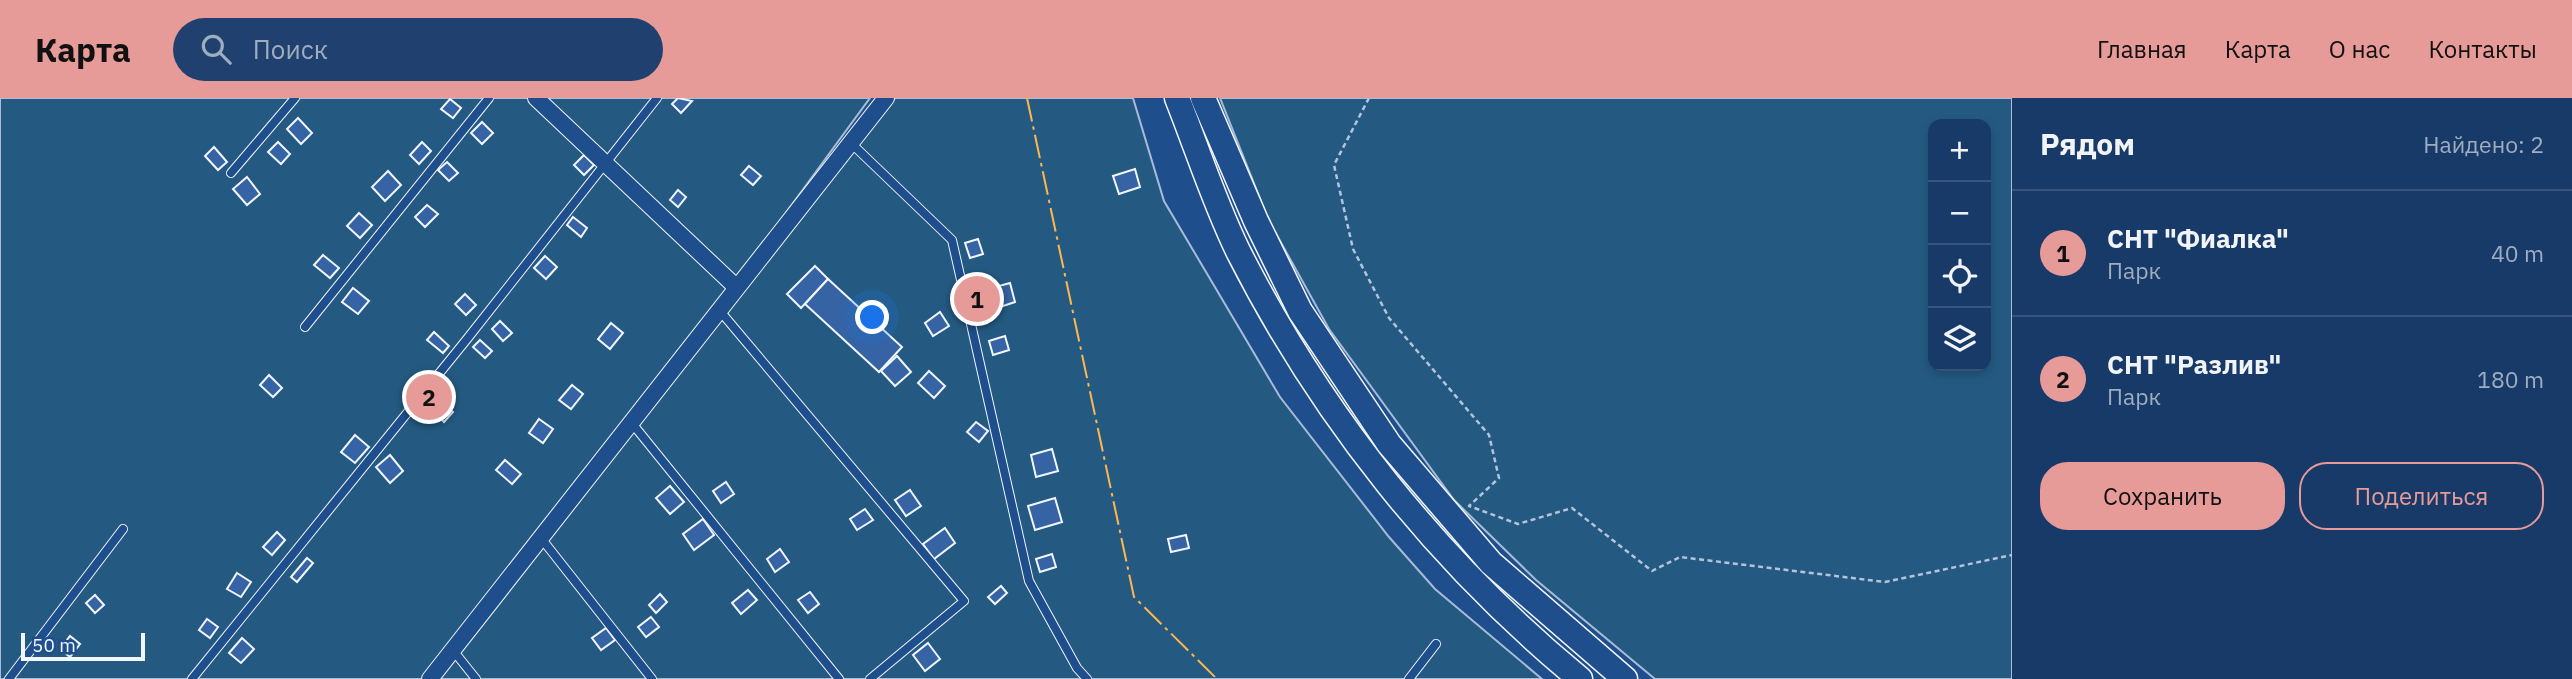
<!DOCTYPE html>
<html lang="ru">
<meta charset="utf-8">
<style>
:root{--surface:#173a69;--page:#20416f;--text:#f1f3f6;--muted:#9eadc0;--line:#36547d;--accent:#e69b98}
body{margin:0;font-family:"IBM Plex Sans",sans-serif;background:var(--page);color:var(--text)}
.controls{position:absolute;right:21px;top:21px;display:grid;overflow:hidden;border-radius:14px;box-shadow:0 4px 10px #0003}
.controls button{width:63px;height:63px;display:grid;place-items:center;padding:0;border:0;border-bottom:2px solid var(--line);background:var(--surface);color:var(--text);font:35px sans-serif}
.scale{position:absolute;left:21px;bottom:18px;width:124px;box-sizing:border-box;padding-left:7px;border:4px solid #f2f6ff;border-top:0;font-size:19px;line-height:24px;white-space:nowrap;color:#f2f6ff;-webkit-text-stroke:5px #1f4e8c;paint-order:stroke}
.you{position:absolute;left:873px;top:220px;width:24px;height:24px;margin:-18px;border:5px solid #fff;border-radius:50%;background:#1a73e8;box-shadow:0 0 0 10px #1a73e833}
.badge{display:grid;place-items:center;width:46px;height:46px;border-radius:50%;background:var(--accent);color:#111;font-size:23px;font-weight:700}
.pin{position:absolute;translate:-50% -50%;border:4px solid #fff;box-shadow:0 2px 7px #0006}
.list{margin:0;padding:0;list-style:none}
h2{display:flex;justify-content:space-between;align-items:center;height:91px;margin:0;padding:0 28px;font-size:30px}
h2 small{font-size:23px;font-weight:400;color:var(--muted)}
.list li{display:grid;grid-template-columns:46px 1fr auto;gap:21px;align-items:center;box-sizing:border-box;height:126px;padding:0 28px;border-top:2px solid var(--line)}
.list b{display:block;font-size:26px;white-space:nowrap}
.list p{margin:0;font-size:23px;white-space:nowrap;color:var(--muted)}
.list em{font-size:23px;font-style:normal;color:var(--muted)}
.actions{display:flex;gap:14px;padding:21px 28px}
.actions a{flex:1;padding:16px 0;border:2px solid var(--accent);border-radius:28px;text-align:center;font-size:24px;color:var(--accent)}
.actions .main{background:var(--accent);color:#111}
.icon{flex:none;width:38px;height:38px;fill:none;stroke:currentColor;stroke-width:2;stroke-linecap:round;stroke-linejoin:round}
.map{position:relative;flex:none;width:2012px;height:581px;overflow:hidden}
header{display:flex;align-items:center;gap:42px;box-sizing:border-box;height:98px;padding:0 35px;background:var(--accent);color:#111}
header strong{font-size:33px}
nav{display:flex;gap:38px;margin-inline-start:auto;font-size:24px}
.search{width:490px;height:63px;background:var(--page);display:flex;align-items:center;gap:18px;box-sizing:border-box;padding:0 24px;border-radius:38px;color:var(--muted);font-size:26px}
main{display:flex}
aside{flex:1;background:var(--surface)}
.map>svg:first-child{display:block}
.green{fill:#245a82;stroke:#a8bbd7;stroke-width:2;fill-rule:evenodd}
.building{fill:#3563a3;stroke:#f2f6ff;stroke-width:2}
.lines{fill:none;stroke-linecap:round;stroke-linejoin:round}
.lane-casing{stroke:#f2f6ff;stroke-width:10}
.street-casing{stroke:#f2f6ff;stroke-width:18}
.primary-casing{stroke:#f2f6ff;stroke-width:27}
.path{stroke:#b3c4dc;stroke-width:2.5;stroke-dasharray:5 3.5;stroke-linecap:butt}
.lane{stroke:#1f4e8c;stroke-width:8}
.street{stroke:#1f4e8c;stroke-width:16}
.primary{stroke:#1f4e8c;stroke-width:24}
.power{stroke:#ffb74d;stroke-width:2;stroke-dasharray:24 5 3.5 5;stroke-linecap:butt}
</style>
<header>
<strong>Карта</strong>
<div class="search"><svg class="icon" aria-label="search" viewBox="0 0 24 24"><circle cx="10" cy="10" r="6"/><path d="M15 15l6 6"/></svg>Поиск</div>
<nav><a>Главная</a><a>Карта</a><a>О нас</a><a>Контакты</a></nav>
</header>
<main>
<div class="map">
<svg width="2012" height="581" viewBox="0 0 2012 581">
<rect width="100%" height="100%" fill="#1f4e8c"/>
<g class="green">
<path d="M0,0H870L645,307L895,0H1133L1164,103L1280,299L1389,439L1435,491L1542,581H0Z"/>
<path d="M1220,0H2012V581H1655L1536,482L1454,402L1329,231L1269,123ZM1933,26H1986V268H1933Z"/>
</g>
<g class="building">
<path d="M678,0L692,3L681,15L672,6Z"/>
<path d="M450,1L461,10L453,20L441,11Z"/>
<path d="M298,20L312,35L301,46L287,31Z"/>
<path d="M482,24L493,35L482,46L471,35Z"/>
<path d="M278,44L290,56L281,66L268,54Z"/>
<path d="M422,44L431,53L419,66L410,57Z"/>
<path d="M214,49L227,64L218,72L205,58Z"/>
<path d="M584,57L594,67L584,77L574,67Z"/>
<path d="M447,64L458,75L449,83L438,72Z"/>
<path d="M749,68L761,78L753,87L741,77Z"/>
<path d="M1135,71L1140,89L1119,96L1113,78Z"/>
<path d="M388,73L401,87L385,103L372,89Z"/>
<path d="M247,79L260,96L247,107L233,91Z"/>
<path d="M678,92L686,99L678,109L670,102Z"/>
<path d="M427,107L438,116L425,129L415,119Z"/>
<path d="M359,115L372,127L360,140L347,128Z"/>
<path d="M573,119L587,130L581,139L567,127Z"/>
<path d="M978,141L983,156L970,160L965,145Z"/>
<path d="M323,157L339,170L330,180L314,167Z"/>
<path d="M545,158L557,169L546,181L534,170Z"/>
<path d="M815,168L828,181L801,210L787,196Z"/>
<path d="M828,181L902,249L879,274L805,206Z"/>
<path d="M1010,185L1015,204L994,211L988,191Z"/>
<path d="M353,190L369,203L358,216L342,204Z"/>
<path d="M465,196L476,207L466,217L455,206Z"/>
<path d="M940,214L949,228L933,238L925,225Z"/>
<path d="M500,223L512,235L503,243L492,231Z"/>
<path d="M611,225L623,235L610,251L598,241Z"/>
<path d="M434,234L449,248L443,255L427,242Z"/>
<path d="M1005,238L1009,252L993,257L989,243Z"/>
<path d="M480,242L492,253L485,260L473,249Z"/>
<path d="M897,258L911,274L895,288L881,273Z"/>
<path d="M929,273L945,288L934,300L918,285Z"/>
<path d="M269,277L282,290L273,299L260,287Z"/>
<path d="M572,287L583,296L571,311L559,302Z"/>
<path d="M436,298L453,314L444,324L427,307Z"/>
<path d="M539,321L553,331L543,345L529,335Z"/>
<path d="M976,324L988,333L979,344L967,334Z"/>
<path d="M355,337L369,349L355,365L341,354Z"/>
<path d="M1052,351L1058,373L1036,379L1031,357Z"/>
<path d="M390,357L403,373L390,385L376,369Z"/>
<path d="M505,362L521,376L512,386L496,372Z"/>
<path d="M726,384L734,396L721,405L713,393Z"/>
<path d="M670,388L684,404L670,416L656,400Z"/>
<path d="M910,392L921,408L906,418L895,402Z"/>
<path d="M1055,400L1062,424L1035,432L1028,408Z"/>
<path d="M865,411L873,422L857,432L850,421Z"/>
<path d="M703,421L714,437L694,452L683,436Z"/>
<path d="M945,430L955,445L934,461L923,446Z"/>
<path d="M277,434L285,442L272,457L263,449Z"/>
<path d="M1186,437L1189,450L1171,454L1168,441Z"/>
<path d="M780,451L789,464L775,474L767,461Z"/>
<path d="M1052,456L1056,469L1040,474L1036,461Z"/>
<path d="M307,460L313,465L297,484L291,479Z"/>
<path d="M237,475L251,484L241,499L227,491Z"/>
<path d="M1001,488L1007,495L995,506L988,499Z"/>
<path d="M748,492L757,502L741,516L732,505Z"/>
<path d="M810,494L819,506L808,515L798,502Z"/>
<path d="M660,496L667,504L656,515L649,507Z"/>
<path d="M95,497L104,507L95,515L86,505Z"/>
<path d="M651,519L659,529L646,539L638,529Z"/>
<path d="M207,521L218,529L210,540L199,532Z"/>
<path d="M606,530L615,542L601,552L592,540Z"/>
<path d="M70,538L80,546L70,559L60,551Z"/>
<path d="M242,540L254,551L241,565L229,555Z"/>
<path d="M928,545L940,561L925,573L913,557Z"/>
</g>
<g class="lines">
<defs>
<g id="lane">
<path d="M852,46L952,142L1029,483L1077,570L1087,581"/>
<path d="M231,75L295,0"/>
<path d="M720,213L964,503L870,581"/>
<path d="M305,229L489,0"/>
<path d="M631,324L839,581"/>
<path d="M541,440L652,581"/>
<path d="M452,551L476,581"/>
<path d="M9,581L123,431"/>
<path d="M192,581L467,241L657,0"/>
<path d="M1409,581L1436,546"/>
</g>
<g id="street">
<path d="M536,0L736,189"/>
<path d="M430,581L886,0"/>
</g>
<g id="primary">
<path d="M1177,0C1197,50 1214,104 1238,153C1321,317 1438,464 1580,581"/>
<path d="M1203,0L1256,123L1300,213L1389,346L1491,465L1625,581"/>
</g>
</defs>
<use href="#lane" class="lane-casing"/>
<use href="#street" class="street-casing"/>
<use href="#primary" class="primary-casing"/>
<path class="path" d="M1369,0L1334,67L1353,151L1389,220L1489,337L1499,380L1469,408L1518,426L1572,410L1652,473L1680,459L1885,484L2012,457"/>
<use href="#lane" class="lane"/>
<use href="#street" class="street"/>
<use href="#primary" class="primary"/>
<path class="power" d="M1027,0L1134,499L1217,581"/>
</g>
</svg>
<div class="controls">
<button>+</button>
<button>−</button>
<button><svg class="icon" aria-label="locate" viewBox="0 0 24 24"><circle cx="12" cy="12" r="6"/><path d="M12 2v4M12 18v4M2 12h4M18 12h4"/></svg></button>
<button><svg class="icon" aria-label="layers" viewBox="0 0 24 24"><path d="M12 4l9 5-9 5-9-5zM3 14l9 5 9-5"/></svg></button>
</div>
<div class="scale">50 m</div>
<div class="you"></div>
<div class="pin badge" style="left:977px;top:201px">1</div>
<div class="pin badge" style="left:429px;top:299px">2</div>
</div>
<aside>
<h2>Рядом<small>Найдено: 2</small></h2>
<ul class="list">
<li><span class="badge">1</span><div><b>СНТ &quot;Фиалка&quot;</b><p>Парк</p></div><em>40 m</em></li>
<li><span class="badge">2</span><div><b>СНТ &quot;Разлив&quot;</b><p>Парк</p></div><em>180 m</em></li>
</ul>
<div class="actions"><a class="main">Сохранить</a><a>Поделиться</a></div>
</aside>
</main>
